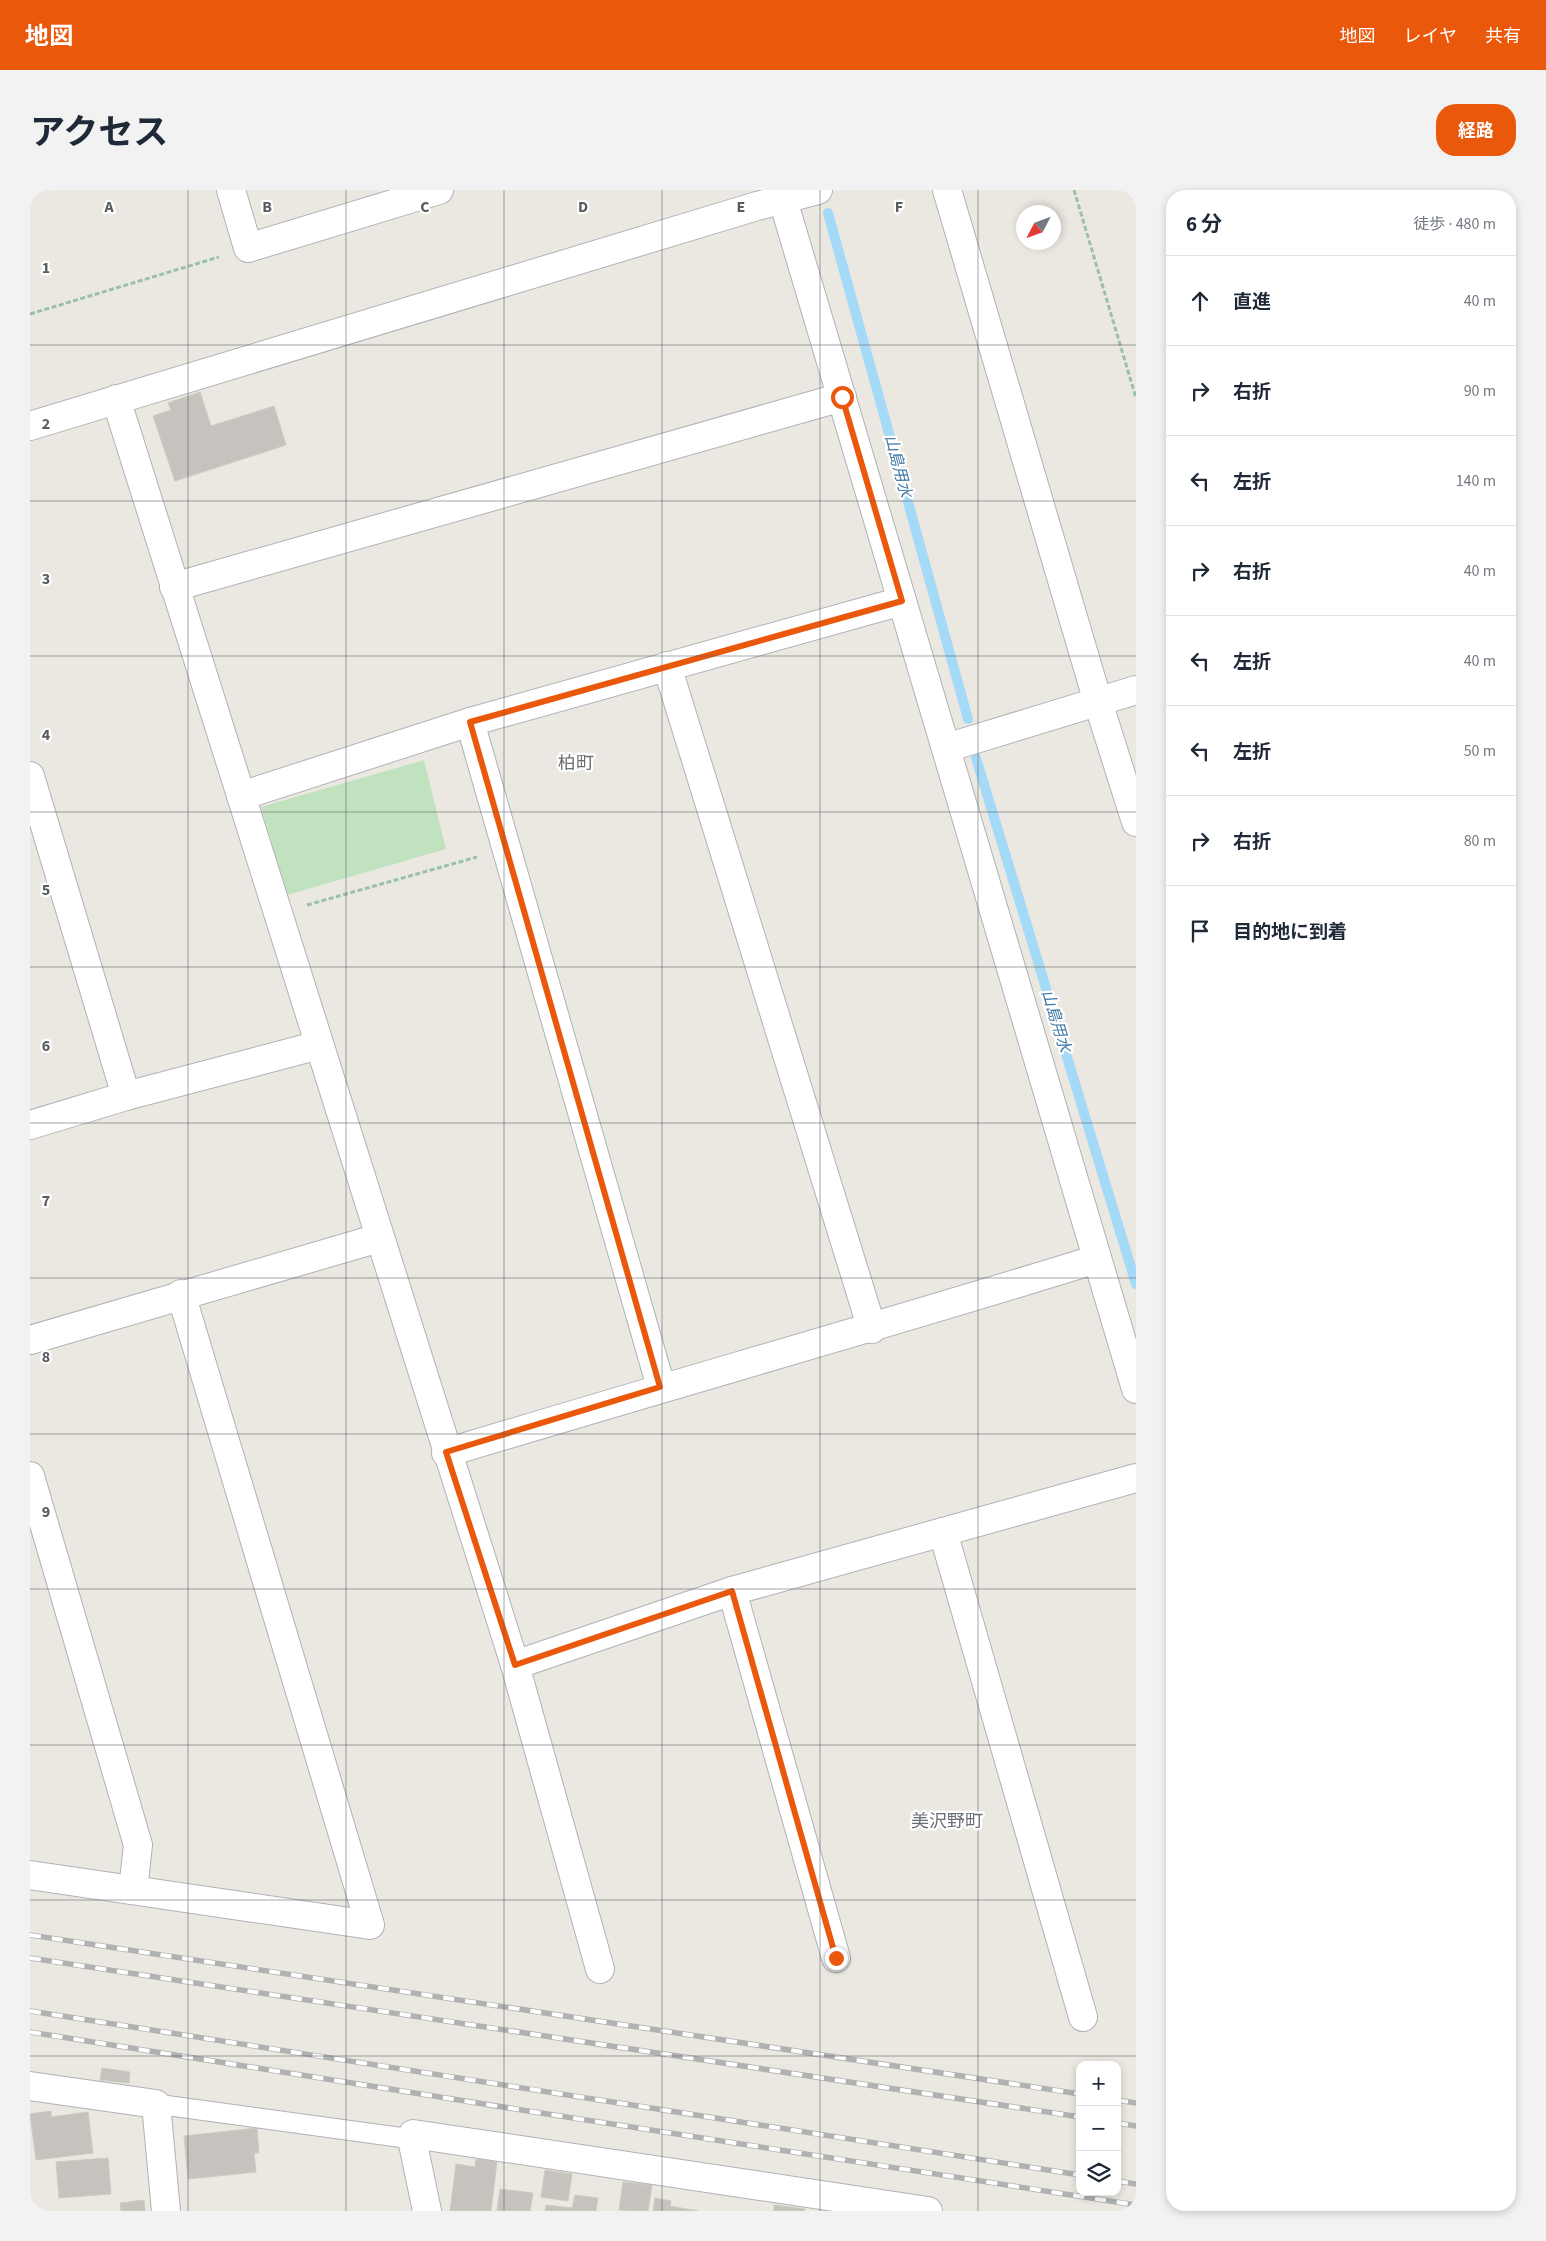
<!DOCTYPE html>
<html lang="ja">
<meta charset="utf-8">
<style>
:root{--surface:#fff;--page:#f2f2f3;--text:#1f2937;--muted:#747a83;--line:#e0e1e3;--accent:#ea580c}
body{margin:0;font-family:"Source Sans 3","Noto Sans JP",sans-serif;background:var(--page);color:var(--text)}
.controls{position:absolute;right:15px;bottom:15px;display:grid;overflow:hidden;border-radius:10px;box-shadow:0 2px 8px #0003}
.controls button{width:45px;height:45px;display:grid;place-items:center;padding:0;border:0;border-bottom:1px solid var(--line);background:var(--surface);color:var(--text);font:25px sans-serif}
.compass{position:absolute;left:986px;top:15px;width:45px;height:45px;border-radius:50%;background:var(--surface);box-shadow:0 2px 8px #0003;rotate:229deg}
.stop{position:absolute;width:15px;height:15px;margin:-11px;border:4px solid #ea580c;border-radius:50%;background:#fff}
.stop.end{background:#ea580c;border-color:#fff;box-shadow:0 1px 5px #0008}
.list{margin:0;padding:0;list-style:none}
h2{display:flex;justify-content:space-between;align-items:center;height:65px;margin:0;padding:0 20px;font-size:21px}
h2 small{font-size:16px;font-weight:400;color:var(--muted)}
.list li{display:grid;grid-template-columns:32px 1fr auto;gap:15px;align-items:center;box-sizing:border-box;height:90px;padding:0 20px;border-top:1px solid var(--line)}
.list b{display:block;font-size:19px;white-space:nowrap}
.list em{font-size:16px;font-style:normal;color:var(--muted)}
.icon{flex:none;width:28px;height:28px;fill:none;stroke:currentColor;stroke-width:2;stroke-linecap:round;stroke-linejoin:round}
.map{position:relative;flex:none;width:1106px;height:2021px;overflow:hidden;border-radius:20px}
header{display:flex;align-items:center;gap:30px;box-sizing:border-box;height:70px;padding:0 25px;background:var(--accent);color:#fff}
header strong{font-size:24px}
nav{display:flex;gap:28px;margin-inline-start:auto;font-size:18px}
.intro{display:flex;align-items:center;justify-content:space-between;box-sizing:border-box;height:120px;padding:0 30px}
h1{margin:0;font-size:35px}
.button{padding:12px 22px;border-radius:20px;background:var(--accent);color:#fff;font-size:18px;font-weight:700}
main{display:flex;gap:30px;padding:0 30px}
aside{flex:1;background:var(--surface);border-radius:20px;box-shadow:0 2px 8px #0003}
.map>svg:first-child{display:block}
.green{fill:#c1e2bf}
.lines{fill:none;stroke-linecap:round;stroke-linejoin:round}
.stream{stroke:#a4d9f8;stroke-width:10}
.building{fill:#c6c3be;stroke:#cfcac0}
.lane-casing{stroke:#afb2b6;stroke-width:21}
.street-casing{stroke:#afb2b6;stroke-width:30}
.secondary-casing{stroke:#aeb1b6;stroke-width:30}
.path{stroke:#99c2a2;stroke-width:3;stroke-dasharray:5 2.5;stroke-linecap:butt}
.lane{stroke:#fff;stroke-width:19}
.street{stroke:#fff;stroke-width:28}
.secondary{stroke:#fff;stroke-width:28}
.rail-casing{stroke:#b0b1b1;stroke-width:5.5}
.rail{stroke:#fff;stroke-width:4;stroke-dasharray:11;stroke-linecap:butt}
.route{stroke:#ea580c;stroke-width:6}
.grid{fill:none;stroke:#595d61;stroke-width:1;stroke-opacity:0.55}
.labels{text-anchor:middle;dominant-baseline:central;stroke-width:4.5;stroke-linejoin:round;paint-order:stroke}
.water-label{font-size:16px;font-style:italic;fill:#437aa8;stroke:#fff}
.quarter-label{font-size:18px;fill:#6b6f73;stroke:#fff}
.grid-label{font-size:16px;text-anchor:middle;font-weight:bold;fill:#595d61;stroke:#fff;stroke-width:4.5;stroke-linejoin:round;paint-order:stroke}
</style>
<header>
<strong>地図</strong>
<nav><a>地図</a><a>レイヤ</a><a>共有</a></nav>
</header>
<div class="intro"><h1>アクセス</h1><a class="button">経路</a></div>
<main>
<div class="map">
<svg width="1106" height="2021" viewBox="0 0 1106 2021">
<rect width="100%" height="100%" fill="#ebe8e1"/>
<path class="green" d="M394,570L416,659L257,705L231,617Z"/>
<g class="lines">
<g class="stream">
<path d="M798,23L938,529"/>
<path d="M946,568L1106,1094"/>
</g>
</g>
<g class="building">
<path d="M170,202L181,236L244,216L256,255L145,291L123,226L141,220L138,213Z"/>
<path d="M72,1878L100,1882L99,1893L70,1890Z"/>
<path d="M21,1921V1927L58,1922L63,1963L6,1970L0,1924Z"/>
<path d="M227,1938L229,1963H224L226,1982L158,1989L154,1946Z"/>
<path d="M78,1968L81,2004L29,2008L26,1972Z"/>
<path d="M446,1969L467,1972L461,2021H420L426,1974L445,1977Z"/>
<path d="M515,1980L542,1984L538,2011L511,2007Z"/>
<path d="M593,1992L622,1995L618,2021L589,2020Z"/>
<path d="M470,1999L503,2003L500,2021H467Z"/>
<path d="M545,2005L568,2008L566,2021H515L516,2015L542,2018Z"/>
<path d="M625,2008L641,2011L640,2016L668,2021H623Z"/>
<path d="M114,2010L115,2021H91L90,2013Z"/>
<path d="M744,2015L775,2019L774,2021H744Z"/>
</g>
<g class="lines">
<defs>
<path id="lane" d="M126,1914L382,1949"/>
<g id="street">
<path d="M201,0L218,58L409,0"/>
<path d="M917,0L1068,512L1106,632"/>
<path d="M753,10L1106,1199"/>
<path d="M86,209L485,1475L570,1779"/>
<path d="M0,236L727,16L788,0"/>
<path d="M144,397L812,207"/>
<path d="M637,476L842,1139"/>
<path d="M440,532L631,1197"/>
<path d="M916,558L1106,500"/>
<path d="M0,586L96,906"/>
<path d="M211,606L440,532L872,411"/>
<path d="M0,935L96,906L289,855"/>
<path d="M0,1150L349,1048"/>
<path d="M416,1263C633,1197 851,1136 1067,1069"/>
<path d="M0,1286L108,1655L103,1700"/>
<path d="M913,1342L1053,1827"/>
<path d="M702,1401L806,1768"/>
<path d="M0,1685L340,1735L151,1104"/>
<path d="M0,1896L126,1914L136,2021"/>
<path d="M397,2021L382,1949L383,1944L898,2021"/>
</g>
<path id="secondary" d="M485,1475L702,1401L1106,1288"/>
</defs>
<use href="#lane" class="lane-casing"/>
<use href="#street" class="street-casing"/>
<use href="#secondary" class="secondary-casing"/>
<g class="path">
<path d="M1044,0L1106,208"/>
<path d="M0,124L189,67"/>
<path d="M277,715L447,667"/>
</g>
<use href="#lane" class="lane"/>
<use href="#street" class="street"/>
<use href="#secondary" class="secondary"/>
<defs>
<g id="rail">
<path d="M0,1745L1050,1904"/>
<path d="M0,1768L1050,1927"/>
<path d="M0,1821L1050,1985"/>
<path d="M0,1842L498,1921L1106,2015"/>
<path d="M1087,1910L1106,1913"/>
<path d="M1087,1933L1106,1936"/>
<path d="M1087,1991L1106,1994"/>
</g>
</defs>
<use href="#rail" class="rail-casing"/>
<use href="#rail" class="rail"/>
</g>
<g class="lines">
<path class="route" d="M806,1768L702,1401L485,1475L416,1262L630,1197L440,532L872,411L812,207"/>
</g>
<path class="grid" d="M158,0V2021M316,0V2021M474,0V2021M632,0V2021M790,0V2021M948,0V2021M0,155H1106M0,311H1106M0,466H1106M0,622H1106M0,777H1106M0,933H1106M0,1088H1106M0,1244H1106M0,1399H1106M0,1555H1106M0,1710H1106M0,1866H1106"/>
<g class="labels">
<g class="water-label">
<text transform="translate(868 276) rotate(75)">山島用水</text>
<text transform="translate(1026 831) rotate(73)">山島用水</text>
</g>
<g class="quarter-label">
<text x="546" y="573">柏町</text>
<text x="917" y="1631">美沢野町</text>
</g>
</g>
<g class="grid-label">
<text x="79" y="22">A</text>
<text x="237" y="22">B</text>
<text x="395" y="22">C</text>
<text x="553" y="22">D</text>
<text x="711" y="22">E</text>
<text x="869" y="22">F</text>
<text x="16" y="83">1</text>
<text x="16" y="239">2</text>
<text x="16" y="394">3</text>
<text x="16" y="550">4</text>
<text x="16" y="705">5</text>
<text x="16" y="861">6</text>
<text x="16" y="1016">7</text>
<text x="16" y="1172">8</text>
<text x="16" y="1327">9</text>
</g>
</svg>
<div class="controls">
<button>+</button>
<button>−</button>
<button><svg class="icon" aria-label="layers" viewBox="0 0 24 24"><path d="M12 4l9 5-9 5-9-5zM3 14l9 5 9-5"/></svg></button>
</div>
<svg class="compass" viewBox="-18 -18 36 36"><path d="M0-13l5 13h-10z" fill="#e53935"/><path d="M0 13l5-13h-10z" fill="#747a83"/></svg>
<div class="stop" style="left:812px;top:207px"></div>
<div class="stop end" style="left:806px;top:1768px"></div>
</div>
<aside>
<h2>6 分<small>徒歩 · 480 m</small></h2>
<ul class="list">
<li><svg class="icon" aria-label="ahead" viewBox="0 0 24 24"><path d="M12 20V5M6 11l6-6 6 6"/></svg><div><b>直進</b></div><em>40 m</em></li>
<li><svg class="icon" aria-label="right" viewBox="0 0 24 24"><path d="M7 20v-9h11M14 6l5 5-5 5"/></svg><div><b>右折</b></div><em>90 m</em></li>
<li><svg class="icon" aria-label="left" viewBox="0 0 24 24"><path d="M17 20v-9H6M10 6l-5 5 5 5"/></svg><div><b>左折</b></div><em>140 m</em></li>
<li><svg class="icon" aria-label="right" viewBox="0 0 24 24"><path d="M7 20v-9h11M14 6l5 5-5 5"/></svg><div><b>右折</b></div><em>40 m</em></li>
<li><svg class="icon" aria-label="left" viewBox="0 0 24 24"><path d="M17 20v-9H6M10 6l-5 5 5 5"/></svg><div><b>左折</b></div><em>40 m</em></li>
<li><svg class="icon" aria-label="left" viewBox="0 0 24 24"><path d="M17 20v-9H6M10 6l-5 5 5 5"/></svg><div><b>左折</b></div><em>50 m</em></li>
<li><svg class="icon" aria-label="right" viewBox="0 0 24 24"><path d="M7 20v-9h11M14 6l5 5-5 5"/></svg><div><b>右折</b></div><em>80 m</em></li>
<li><svg class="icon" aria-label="arrive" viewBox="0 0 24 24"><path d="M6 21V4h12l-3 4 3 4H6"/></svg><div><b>目的地に到着</b></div></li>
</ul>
</aside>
</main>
